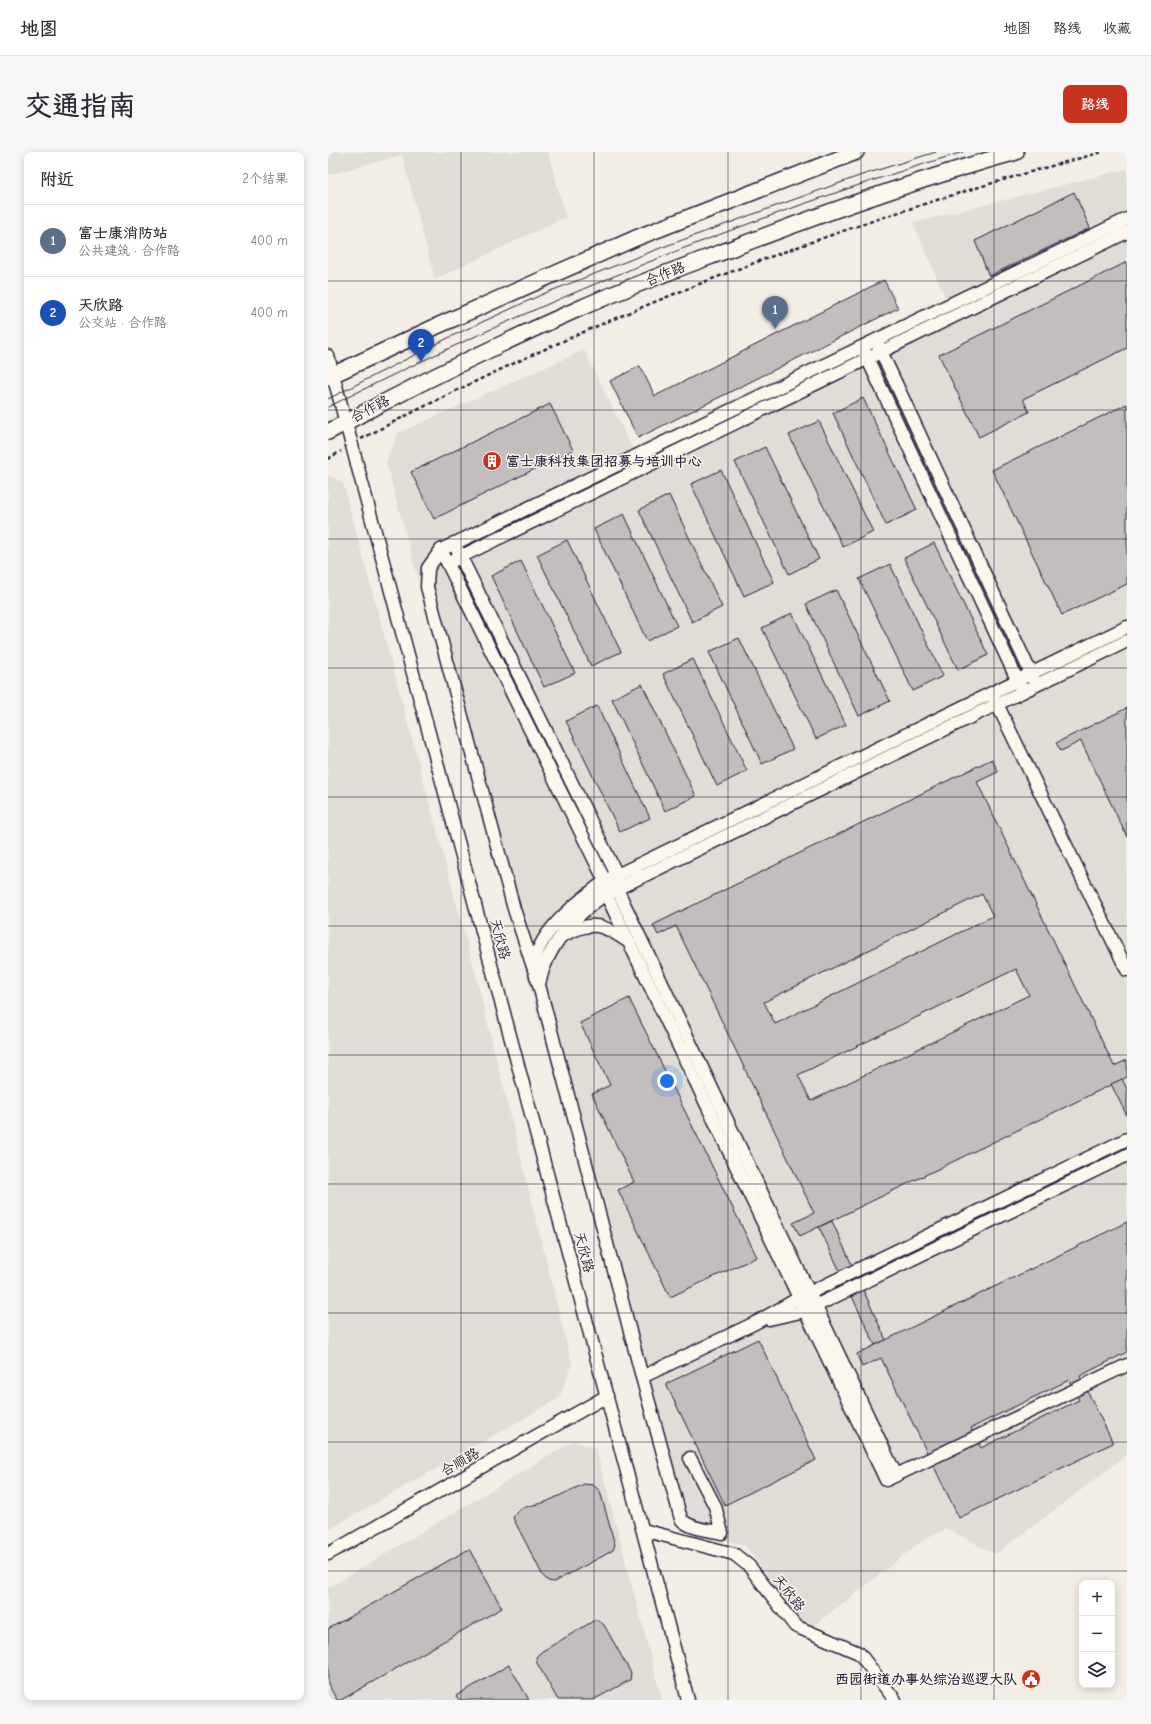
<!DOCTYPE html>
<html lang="zh">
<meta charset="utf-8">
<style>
:root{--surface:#fff;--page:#f7f7f7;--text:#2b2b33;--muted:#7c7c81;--line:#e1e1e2;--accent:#c8321e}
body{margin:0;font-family:"Comic Neue","LXGW WenKai TC",sans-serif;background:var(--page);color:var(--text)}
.controls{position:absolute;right:12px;bottom:12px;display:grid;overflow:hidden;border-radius:8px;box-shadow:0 2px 10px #0003}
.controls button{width:36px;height:36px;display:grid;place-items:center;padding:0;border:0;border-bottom:1px solid var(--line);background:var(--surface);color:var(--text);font:20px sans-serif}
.you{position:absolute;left:339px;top:929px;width:14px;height:14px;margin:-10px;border:3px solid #fff;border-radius:50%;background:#1a73e8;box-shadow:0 0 0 6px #1a73e833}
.badge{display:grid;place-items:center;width:26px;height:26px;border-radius:50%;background:var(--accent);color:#fff;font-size:13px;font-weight:700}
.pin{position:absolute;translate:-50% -33px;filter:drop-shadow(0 1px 2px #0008)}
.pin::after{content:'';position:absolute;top:21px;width:14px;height:12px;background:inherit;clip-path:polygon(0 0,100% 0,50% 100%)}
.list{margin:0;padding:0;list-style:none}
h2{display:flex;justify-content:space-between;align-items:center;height:52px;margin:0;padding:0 16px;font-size:17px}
h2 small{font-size:13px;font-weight:400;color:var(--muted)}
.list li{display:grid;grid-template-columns:26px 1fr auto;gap:12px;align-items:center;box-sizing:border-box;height:72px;padding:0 16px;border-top:1px solid var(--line)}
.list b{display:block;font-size:15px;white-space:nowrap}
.list p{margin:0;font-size:13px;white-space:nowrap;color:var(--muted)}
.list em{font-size:13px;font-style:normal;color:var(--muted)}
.icon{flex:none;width:22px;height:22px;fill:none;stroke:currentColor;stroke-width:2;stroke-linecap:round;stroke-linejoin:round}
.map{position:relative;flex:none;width:799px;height:1548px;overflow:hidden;border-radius:8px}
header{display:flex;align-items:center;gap:24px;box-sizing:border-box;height:56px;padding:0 20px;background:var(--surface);border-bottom:1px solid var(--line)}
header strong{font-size:19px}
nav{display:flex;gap:22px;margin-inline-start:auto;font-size:14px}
.intro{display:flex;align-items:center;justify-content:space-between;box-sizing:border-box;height:96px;padding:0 24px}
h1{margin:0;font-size:28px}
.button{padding:10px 18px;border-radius:8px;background:var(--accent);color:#fff;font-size:14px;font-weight:700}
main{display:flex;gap:24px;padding:0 24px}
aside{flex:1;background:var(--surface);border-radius:8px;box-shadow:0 2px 10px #0003}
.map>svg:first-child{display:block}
.built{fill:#e0dcd6}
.building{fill:#c2bebe;stroke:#22223b;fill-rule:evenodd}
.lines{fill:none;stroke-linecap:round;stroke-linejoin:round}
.minor-casing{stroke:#22223b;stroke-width:15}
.major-casing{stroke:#22223b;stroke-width:18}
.path{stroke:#22223b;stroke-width:2.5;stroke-dasharray:4 3;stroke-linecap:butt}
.minor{stroke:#fbf7ec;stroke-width:12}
.major{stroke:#fbf7ec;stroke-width:15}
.tram{stroke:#22223b;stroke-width:1}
.grid{fill:none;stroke:#22223b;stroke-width:1;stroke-opacity:0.55}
.labels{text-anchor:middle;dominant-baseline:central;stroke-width:3;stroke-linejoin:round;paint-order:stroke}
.street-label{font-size:14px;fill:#22223b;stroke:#fbf7ec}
.poi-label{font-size:14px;font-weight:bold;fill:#22223b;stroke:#fbf7ec;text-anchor:start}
</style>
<header>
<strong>地图</strong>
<nav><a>地图</a><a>路线</a><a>收藏</a></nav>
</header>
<div class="intro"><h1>交通指南</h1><a class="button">路线</a></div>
<main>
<aside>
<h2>附近<small>2个结果</small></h2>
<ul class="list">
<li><span class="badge" style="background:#5c6f8a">1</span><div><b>富士康消防站</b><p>公共建筑 · 合作路</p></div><em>400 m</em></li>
<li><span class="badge" style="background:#1a4fb4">2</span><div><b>天欣路</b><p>公交站 · 合作路</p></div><em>400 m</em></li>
</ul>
</aside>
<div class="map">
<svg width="799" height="1548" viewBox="0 0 799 1548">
<rect width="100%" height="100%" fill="#f2eee5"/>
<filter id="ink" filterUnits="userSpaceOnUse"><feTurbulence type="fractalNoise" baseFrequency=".025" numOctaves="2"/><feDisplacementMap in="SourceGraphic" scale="8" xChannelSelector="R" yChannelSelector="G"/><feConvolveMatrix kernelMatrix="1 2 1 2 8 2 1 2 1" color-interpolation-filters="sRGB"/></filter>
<g filter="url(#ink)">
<g class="built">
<path d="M0,0H220L238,65L107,127L74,3L0,23Z"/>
<path d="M799,17V1303L668,1402L619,1377L599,1385L479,1479L418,1394L350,1374L58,310L70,281L256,198L304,296L617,145L585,71Z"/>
<path d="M0,323L15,331L147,820L244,1213L231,1246L0,1378Z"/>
<path d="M246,1289L268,1297L334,1548H0V1436Z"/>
</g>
<g class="building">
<path d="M746,40L762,76L661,124L647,89Z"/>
<path d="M799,110V196L695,247L701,260L651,285L611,203Z"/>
<path d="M556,128L570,156L310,286L282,229L312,214L327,244Z"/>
<path d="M535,246L589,358L558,373L505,261Z"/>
<path d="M222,252L245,298L106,367L83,320Z"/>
<path d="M799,252V432L734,463L664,318Z"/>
<path d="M491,269L545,380L515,395L461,283Z"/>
<path d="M437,295L491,407L461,422L407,310Z"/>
<path d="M393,318L446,430L416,444L363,332Z"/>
<path d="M341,343L394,455L364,470L311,358Z"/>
<path d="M296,362L349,474L319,489L266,377Z"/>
<path d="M239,388L293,500L263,514L209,403Z"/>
<path d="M606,391L660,503L630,518L576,406Z"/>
<path d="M193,409L247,521L216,535L163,424Z"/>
<path d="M562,412L615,524L585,539L531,427Z"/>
<path d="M508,438L562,549L531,564L478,452Z"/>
<path d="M464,461L518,573L488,587L434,476Z"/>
<path d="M411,486L465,597L434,612L381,500Z"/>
<path d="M365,507L419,619L389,634L335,522Z"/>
<path d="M314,532L368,644L337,659L284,547Z"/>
<path d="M269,554L322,666L292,680L238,569Z"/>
<path d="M799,556V685L753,589L733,599L728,591Z"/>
<path d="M664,607L670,620L649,630L786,914L799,908V925L472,1084L465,1071L486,1061L348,774L330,783L325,773ZM654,742L665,764L447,872L436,850ZM688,817L701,843L483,949L470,923Z"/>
<path d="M301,846L429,1105L342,1145L290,1038L306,1030L264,942L282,933L252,871Z"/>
<path d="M794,927L799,937V964L783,932Z"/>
<path d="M504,1069L558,1188L547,1193L491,1075Z"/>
<path d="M799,1070V1200L752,1224L785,1291L631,1366L553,1206L534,1215L529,1202ZM741,1228L751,1248L653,1296L643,1276Z"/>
<path d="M430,1187L488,1308L397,1353L338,1232Z"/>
<path d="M256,1332L265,1333L272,1339L287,1393L285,1398L275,1404L226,1430L220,1429L215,1424L185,1366L189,1359L193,1356L218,1350Z"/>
<path d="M141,1397L174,1456L13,1548H9L0,1532V1477Z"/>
<path d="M267,1468H270L276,1473L303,1521L302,1528L265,1548H230L209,1511L208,1505L213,1500Z"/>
<path d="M181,1513L201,1548H131L128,1544Z"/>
</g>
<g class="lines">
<defs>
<g id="minor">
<path d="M550,193L706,528"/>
<path d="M536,199L693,536"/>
<path d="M0,204L360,1548"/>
<path d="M126,391L289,723V737L568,1323"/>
<path d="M113,398L277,729L278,742L558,1328L799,1213"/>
<path d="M126,408L799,80"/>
<path d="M666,546L799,818"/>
<path d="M236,783C266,767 275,773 301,790"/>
<path d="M206,817C206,782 252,748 277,729L799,475"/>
<path d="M211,832C219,794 246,763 278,742L799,489"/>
<path d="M441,1167L477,1159L799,1003"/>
<path d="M314,1225L429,1170L471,1146L799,987"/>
<path d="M362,1306L387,1354L394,1381C382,1378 361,1377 353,1367L314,1225L211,833L186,757L99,435L100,416L113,398L799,67"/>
<path d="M315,1378L406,1402L421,1414L467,1474L531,1501L567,1548"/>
<path d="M0,1402L279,1244"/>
</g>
<g id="major">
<path d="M0,225L109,174L308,86L528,0"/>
<path d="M0,280C81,236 164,195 248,158C299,135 352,116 405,96C498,60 591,27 688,0"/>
</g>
</defs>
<use href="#minor" class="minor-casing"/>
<use href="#major" class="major-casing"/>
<g class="path">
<path d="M33,287C268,163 518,68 775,0"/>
<path d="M0,307L13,299"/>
</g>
<use href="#minor" class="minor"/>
<use href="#major" class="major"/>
<g class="tram">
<path d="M0,247L124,184L215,142L335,95L434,59L534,23L608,0"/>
<path d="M0,255C204,152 416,66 635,0"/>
</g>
</g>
</g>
<path class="grid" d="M133,0V1548M266,0V1548M400,0V1548M533,0V1548M666,0V1548M0,129H799M0,258H799M0,387H799M0,516H799M0,645H799M0,774H799M0,903H799M0,1032H799M0,1161H799M0,1290H799M0,1419H799"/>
<defs>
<symbol id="building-disc" viewBox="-11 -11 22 22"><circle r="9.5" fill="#c8321e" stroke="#fbf7ec"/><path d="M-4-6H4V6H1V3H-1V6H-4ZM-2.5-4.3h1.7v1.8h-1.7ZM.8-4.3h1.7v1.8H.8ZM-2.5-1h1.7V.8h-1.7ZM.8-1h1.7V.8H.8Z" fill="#fff"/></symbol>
<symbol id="civic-disc" viewBox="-11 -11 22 22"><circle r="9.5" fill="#c8321e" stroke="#fbf7ec"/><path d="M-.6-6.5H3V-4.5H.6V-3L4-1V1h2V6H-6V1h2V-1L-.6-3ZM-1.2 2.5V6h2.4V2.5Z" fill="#fff"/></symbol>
</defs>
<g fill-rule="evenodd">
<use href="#building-disc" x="153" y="298" width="22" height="22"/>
<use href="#civic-disc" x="692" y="1516" width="22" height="22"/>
</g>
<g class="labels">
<g class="street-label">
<text transform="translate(337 122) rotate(-22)">合作路</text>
<text transform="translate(42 257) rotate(-28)">合作路</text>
<text transform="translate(172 787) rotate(75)">天欣路</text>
<text transform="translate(256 1100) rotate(75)">天欣路</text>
<text transform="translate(132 1310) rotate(-30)">合顺路</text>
<text transform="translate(461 1441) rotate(52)">天欣路</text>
</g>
<g class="poi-label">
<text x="178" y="309">富士康科技集团招募与培训中心</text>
<text x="689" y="1527" text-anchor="end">西园街道办事处综治巡逻大队</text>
</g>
</g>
</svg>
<div class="controls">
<button>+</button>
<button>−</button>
<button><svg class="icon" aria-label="layers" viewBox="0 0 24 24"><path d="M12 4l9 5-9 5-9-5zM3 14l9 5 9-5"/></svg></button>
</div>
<div class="you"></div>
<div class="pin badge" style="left:447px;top:177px;background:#5c6f8a">1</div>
<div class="pin badge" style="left:93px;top:210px;background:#1a4fb4">2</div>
</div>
</main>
